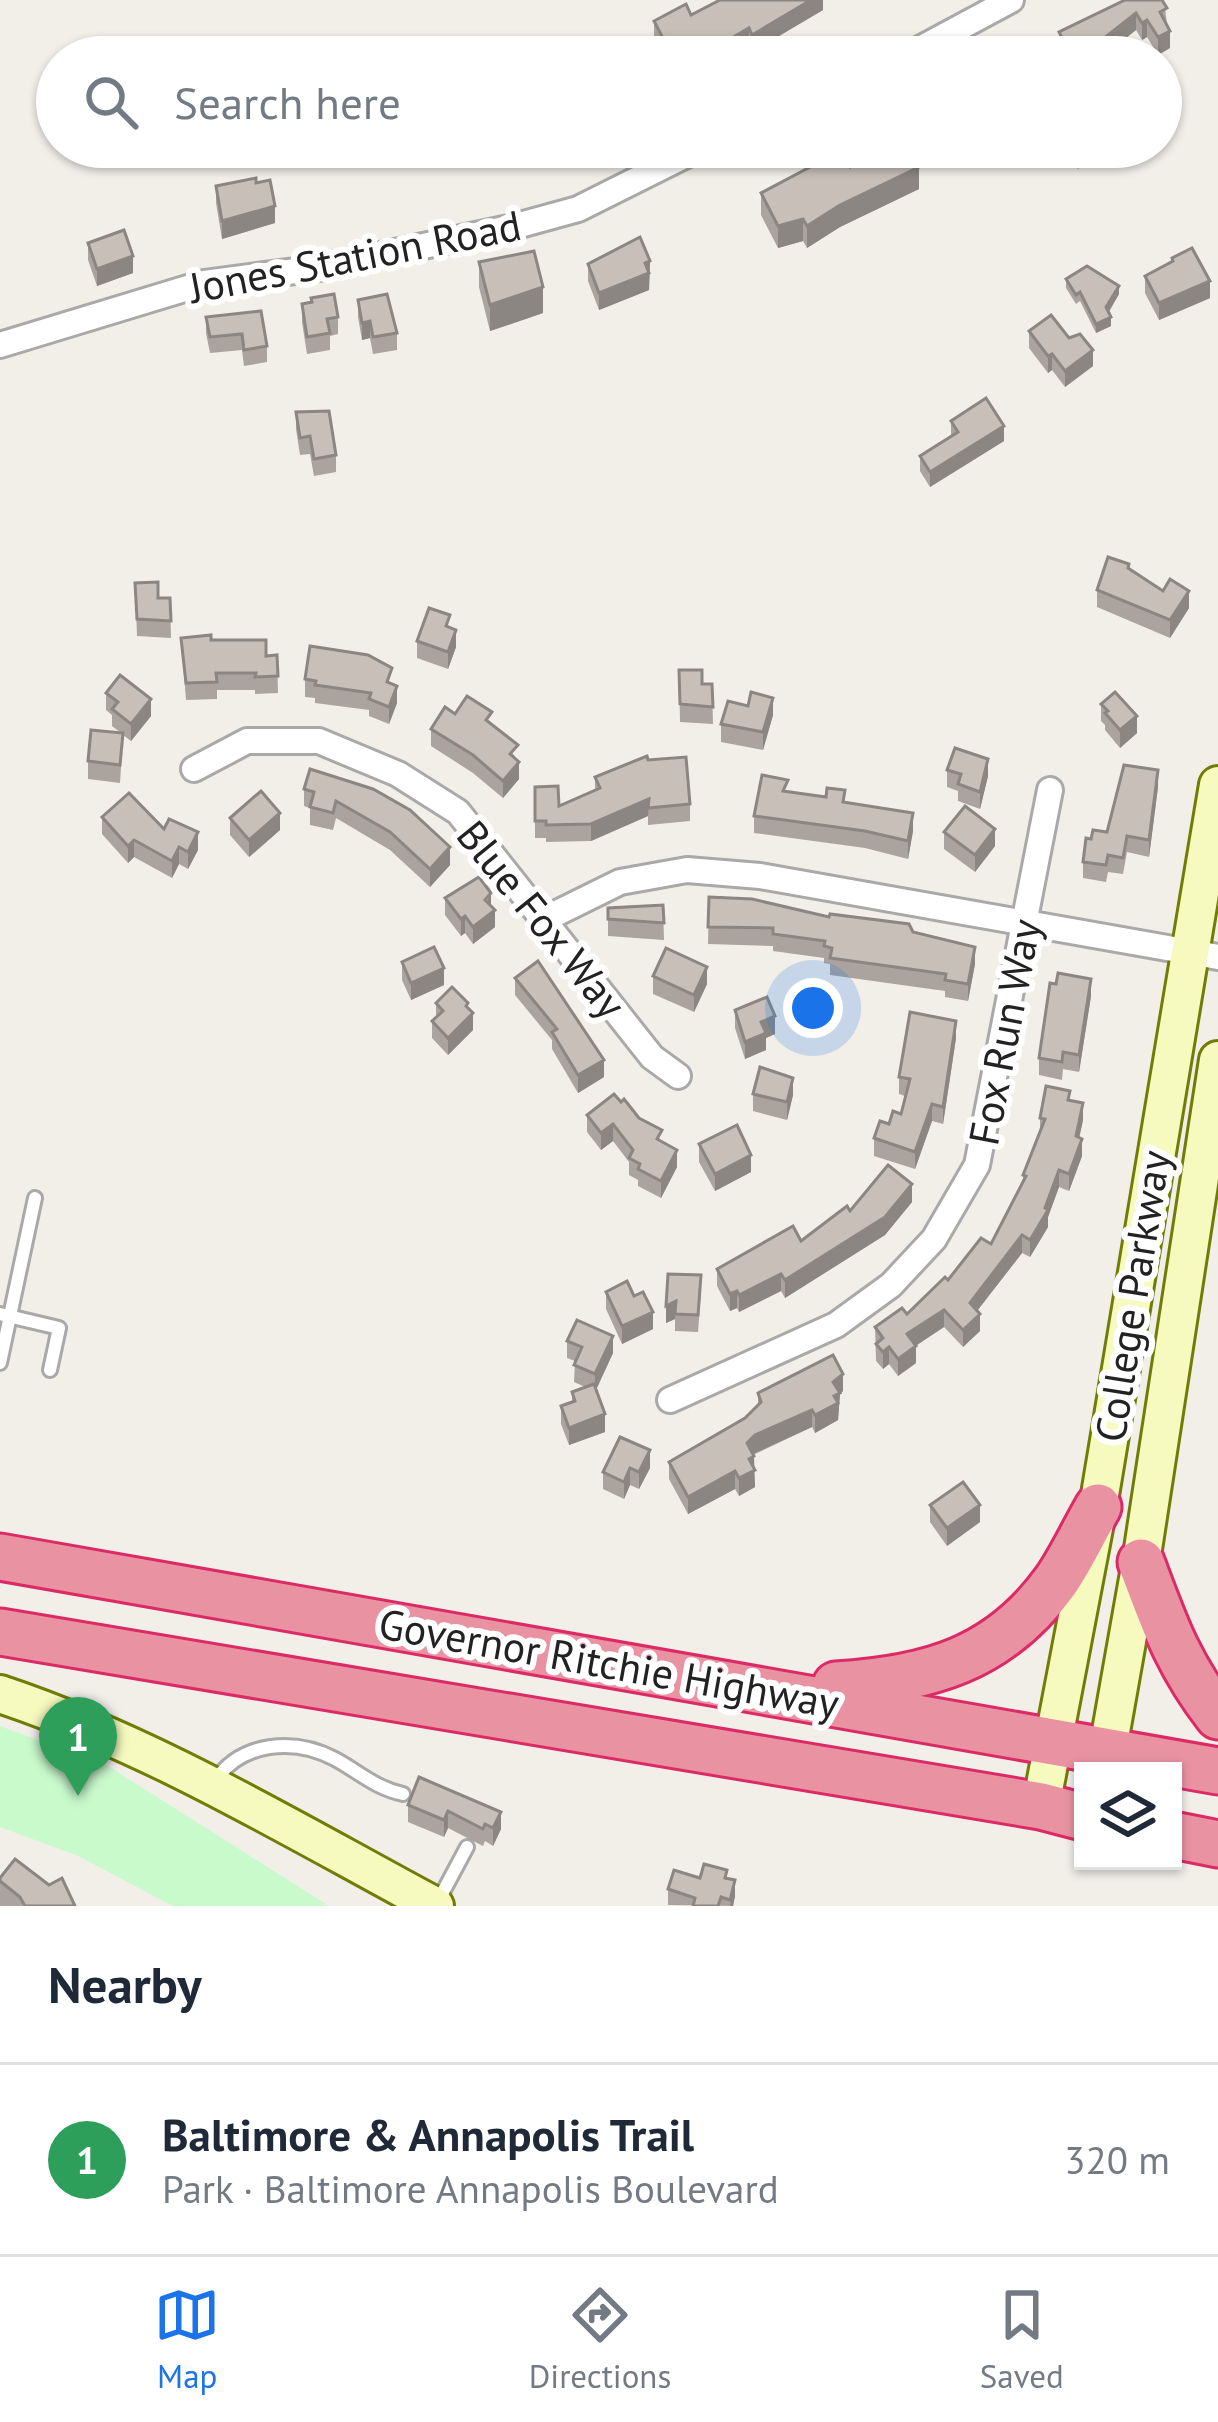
<!DOCTYPE html>
<meta charset="utf-8">
<style>
:root{--surface:#fff;--page:#f2f2f3;--text:#1f2937;--muted:#747a83;--line:#e0e1e3;--accent:#1a73e8}
body{margin:0;font-family:"PT Sans",sans-serif;background:var(--page);color:var(--text)}
.controls{position:absolute;right:36px;bottom:36px;display:grid;overflow:hidden;border-radius:0px;box-shadow:0 3px 9px #0004}
.controls button{width:108px;height:108px;display:grid;place-items:center;padding:0;border:0;border-bottom:3px solid var(--line);background:var(--surface);color:var(--text);font:60px sans-serif}
.you{position:absolute;left:813px;top:1008px;width:42px;height:42px;margin:-30px;border:9px solid #fff;border-radius:50%;background:#1a73e8;box-shadow:0 0 0 18px #1a73e833}
.badge{display:grid;place-items:center;width:78px;height:78px;border-radius:50%;background:var(--accent);color:#fff;font-size:39px;font-weight:700}
.pin{position:absolute;translate:-50% -99px;filter:drop-shadow(0 3px 6px #0008)}
.pin::after{content:'';position:absolute;top:63px;width:42px;height:36px;background:inherit;clip-path:polygon(0 0,100% 0,50% 100%)}
.list{margin:0;padding:0;list-style:none}
h2{display:flex;justify-content:space-between;align-items:center;height:156px;margin:0;padding:0 48px;font-size:51px}
h2 small{font-size:39px;font-weight:400;color:var(--muted)}
.list li{display:grid;grid-template-columns:78px 1fr auto;gap:36px;align-items:center;box-sizing:border-box;height:192px;padding:0 48px;border-top:3px solid var(--line)}
.list b{display:block;font-size:45px;white-space:nowrap}
.list p{margin:0;font-size:39px;white-space:nowrap;color:var(--muted)}
.list em{font-size:39px;font-style:normal;color:var(--muted)}
.icon{flex:none;width:66px;height:66px;fill:none;stroke:currentColor;stroke-width:2;stroke-linecap:round;stroke-linejoin:round}
.map{position:relative;flex:none;width:1218px;height:1906px;overflow:hidden}
.search{position:absolute;background:var(--surface);box-shadow:0 3px 9px #0004;left:36px;right:36px;top:36px;height:132px;display:flex;align-items:center;gap:30px;box-sizing:border-box;padding:0 42px;border-radius:66px;color:var(--muted);font-size:45px}
.sheet{height:348px;background:var(--surface)}
nav{display:flex;justify-content:space-around;align-items:center;box-sizing:border-box;height:168px;border-top:3px solid var(--line);background:var(--surface);font-size:33px;color:var(--muted)}
nav a{display:grid;justify-items:center;gap:6px}
nav .on{color:var(--accent)}
.map>svg:first-child{display:block}
.park{fill:#c8facc}
.lines{fill:none;stroke-linecap:round;stroke-linejoin:round}
.lane-casing{stroke:#a9a9a9;stroke-width:18}
.street-casing{stroke:#a9a9a9;stroke-width:30}
.secondary-casing{stroke:#707d05;stroke-width:42}
.highway-casing{stroke:#dc2a67;stroke-width:51}
.lane{stroke:#fff;stroke-width:12}
.street{stroke:#fff;stroke-width:24}
.secondary{stroke:#f7fabf;stroke-width:36}
.highway{stroke:#e892a2;stroke-width:45}
.wall{fill:#aba49e}
.shaded-wall{fill:#8b8681}
.building{fill:#c7bfb8;stroke:#8b8681;stroke-width:3}
.labels{text-anchor:middle;dominant-baseline:central;stroke-width:12;stroke-linejoin:round;paint-order:stroke}
.street-label{font-size:42px;fill:#222;stroke:#fff}
</style>
<div class="map">
<svg width="1218" height="1906" viewBox="0 0 1218 1906">
<rect width="100%" height="100%" fill="#f2efe9"/>
<path class="park" d="M0,1726L108,1766L329,1906H173L78,1856L0,1827Z"/>
<g class="lines">
<defs>
<g id="lane">
<path d="M0,1314L59,1328L50,1370"/>
<path d="M0,1363L35,1198"/>
<path d="M215,1781C241,1742 294,1737 335,1759C359,1772 375,1788 403,1794"/>
<path d="M436,1905L467,1847"/>
</g>
<g id="street">
<path d="M905,57L1011,0"/>
<path d="M0,345L204,283L319,268L509,228L578,209L702,147"/>
<path d="M194,769L247,741H319L398,774L458,812L652,1057L678,1076"/>
<path d="M545,919L620,882L687,870L760,876L1218,957"/>
<path d="M670,1400L836,1325L891,1285L934,1239L977,1165L1050,790"/>
</g>
<g id="secondary">
<path d="M0,1694C153,1745 293,1830 435,1906"/>
<path d="M1104,1771L1141,1562L1218,1060"/>
<path d="M1041,1806L1098,1507L1218,785"/>
</g>
<g id="highway">
<path d="M0,1557L1218,1771"/>
<path d="M1141,1562C1164,1623 1177,1663 1218,1716"/>
<path d="M0,1632L1041,1806L1083,1817"/>
<path d="M836,1685C928,1679 999,1660 1056,1581C1072,1558 1084,1531 1098,1507"/>
<path d="M1173,1835L1218,1844"/>
</g>
</defs>
<use href="#lane" class="lane-casing"/>
<use href="#street" class="street-casing"/>
<use href="#secondary" class="secondary-casing"/>
<use href="#highway" class="highway-casing"/>
<use href="#lane" class="lane"/>
<use href="#street" class="street"/>
<use href="#secondary" class="secondary"/>
<use href="#highway" class="highway"/>
</g>
<g class="wall">
<path d="M823,0V10L752,52L749,45L729,57H664L654,38V21Z"/>
<path d="M1164,0L1170,48L1158,55L1147,37L1142,40L1136,30L1102,57H1063L1059,50V32Z"/>
<path d="M1000,147H1079V169L1040,150L1011,167Z"/>
<path d="M850,167L919,189L840,227L807,248L803,241L778,248L761,215V193Z"/>
<path d="M256,183L275,223L222,239L216,203V186Z"/>
<path d="M88,243L133,273L97,286L88,260Z"/>
<path d="M650,261L649,290L599,310L588,281V264Z"/>
<path d="M479,262L543,313L490,331L479,287Z"/>
<path d="M1145,276L1210,298L1159,320L1145,293Z"/>
<path d="M1066,279L1119,294L1109,312L1111,326L1096,333L1080,301L1076,304L1066,288Z"/>
<path d="M358,300L397,333V350L373,354L370,338L362,340L358,317Z"/>
<path d="M302,304L338,317V334L330,336V350L307,354L302,322Z"/>
<path d="M206,317L267,346V362L244,366L242,350L210,353L206,333Z"/>
<path d="M1029,331L1069,338L1093,366L1065,387L1052,370L1048,373L1029,348Z"/>
<path d="M296,412L336,455V472L314,476L310,454L300,455L296,429Z"/>
<path d="M951,421L1004,441L930,487L920,471V456L951,436Z"/>
<path d="M1129,568L1189,608L1170,638L1097,607V590Z"/>
<path d="M135,583L158,598H170L171,638L137,636Z"/>
<path d="M450,628L456,647L448,669L417,658V641Z"/>
<path d="M181,638L211,640L266,656L277,655L278,693L255,694V690H217V699L186,700Z"/>
<path d="M679,670L702,684H712L713,724L680,722Z"/>
<path d="M305,679L392,684L397,703L389,724L369,716V710L315,703V698L305,697Z"/>
<path d="M106,693L151,716L131,741L123,735L120,783L88,779V761L121,733L112,726V715L106,710Z"/>
<path d="M1101,704L1137,733L1120,748L1105,730V725L1101,721Z"/>
<path d="M455,714L492,724L518,761L519,779L503,798L473,773L431,746V729Z"/>
<path d="M773,715L763,750L721,742V724Z"/>
<path d="M648,760L690,804V821L648,825V816L591,841L546,842V838H535V787L559,806L595,790V777Z"/>
<path d="M310,769L450,865L430,887L390,850L336,818L333,830L310,825V808L304,806V789Z"/>
<path d="M947,770L988,776L980,809L958,801V791L947,787Z"/>
<path d="M1158,787L1149,857L1127,852L1123,874L1108,872L1106,882L1083,878V862L1107,832Z"/>
<path d="M788,791L845,803L913,831L908,859L865,848L754,833V816Z"/>
<path d="M102,817L164,829L198,850L188,869L179,864L172,878L134,857L128,863L102,834Z"/>
<path d="M230,818L280,830L249,857L230,835Z"/>
<path d="M944,832L995,846L975,872L944,849Z"/>
<path d="M709,897L913,932L975,964L968,1001L945,997V991L830,975V964L824,963V958L773,951V946L708,944Z"/>
<path d="M445,898L491,906L495,927L473,944L465,933L461,936L445,915Z"/>
<path d="M663,905L664,940L608,936V908Z"/>
<path d="M402,962L444,985L411,1000L402,980Z"/>
<path d="M653,976L707,984L694,1012L653,994Z"/>
<path d="M515,978L604,1077L578,1093L552,1049V1040L515,995Z"/>
<path d="M1091,996L1079,1072L1063,1069L1062,1080L1039,1075V1058Z"/>
<path d="M436,1003L468,1008L473,1030L448,1055L432,1038V1021L436,1018Z"/>
<path d="M735,1010L775,1034L766,1038V1050L745,1059L735,1028Z"/>
<path d="M956,1038L943,1124L932,1121L915,1169L874,1156V1138L901,1114L905,1096L899,1094V1077Z"/>
<path d="M753,1094L793,1095L787,1120L753,1111Z"/>
<path d="M1070,1100L1083,1120L1079,1137L1082,1156L1069,1191L1059,1187L1048,1217V1227L1030,1257L1022,1253L977,1311L980,1331L963,1347L944,1327L916,1346V1363L898,1376L889,1364L883,1369L876,1361L875,1327L907,1314L991,1244L1023,1183V1175L1040,1131V1118Z"/>
<path d="M621,1102L639,1118L662,1142L677,1167L661,1198L638,1186V1180L629,1175V1162L613,1141L601,1150L587,1132V1115Z"/>
<path d="M699,1144L751,1172L715,1191L699,1162Z"/>
<path d="M912,1202L885,1235L785,1298L781,1291L739,1312L737,1308L730,1311L717,1286V1269L801,1241L850,1211Z"/>
<path d="M606,1292L653,1329L622,1344L606,1309Z"/>
<path d="M701,1293L698,1332L675,1331V1319L666,1323Z"/>
<path d="M567,1341L613,1353L596,1390L605,1432L569,1445L561,1424V1406L572,1402V1392L585,1387L574,1382L575,1361L567,1358Z"/>
<path d="M843,1391L840,1394L838,1420L815,1433L812,1427L753,1455L755,1487L739,1496L735,1489L688,1514L669,1479V1462L745,1418L758,1405V1393Z"/>
<path d="M620,1437L650,1468L639,1489L630,1485L624,1499L603,1489V1472Z"/>
<path d="M930,1505L980,1522L947,1546L930,1522Z"/>
<path d="M419,1777L501,1829L493,1846L485,1841L483,1846L448,1828L444,1837L408,1822V1805Z"/>
<path d="M0,1878L75,1906H0Z"/>
<path d="M700,1878H727L735,1896L733,1906L668,1905V1889Z"/>
</g>
<g class="shaded-wall">
<path d="M811,0H823V10L752,52V35Z"/>
<path d="M1136,13V30L1102,57H1089V50Z"/>
<path d="M1147,20V37L1142,40V23Z"/>
<path d="M749,28V45L729,57H699Z"/>
<path d="M1170,31V48L1158,55V37Z"/>
<path d="M1011,147H1040V150L1011,167Z"/>
<path d="M919,167V189L840,227L807,248V226L840,205Z"/>
<path d="M275,206V223L222,239V221Z"/>
<path d="M803,219V241L778,248V226Z"/>
<path d="M133,256V273L97,286V269Z"/>
<path d="M650,261L649,290L599,310V293Z"/>
<path d="M1210,281V298L1159,320V303Z"/>
<path d="M1119,286V294L1106,316V307Z"/>
<path d="M543,287V313L490,331V305Z"/>
<path d="M1111,317V326L1096,333V324Z"/>
<path d="M370,321V338L362,340V323Z"/>
<path d="M1093,350V366L1065,387V371Z"/>
<path d="M1052,354V370L1048,373V356Z"/>
<path d="M1004,426V441L930,487V472Z"/>
<path d="M1189,591V608L1170,638V620Z"/>
<path d="M456,630V647L448,669V652Z"/>
<path d="M397,686V703L389,724V707Z"/>
<path d="M773,698V715L763,750V732Z"/>
<path d="M151,699V716L131,741V724Z"/>
<path d="M1137,716V733L1120,748V730Z"/>
<path d="M988,759V776L980,809V792Z"/>
<path d="M519,762V779L503,798V781Z"/>
<path d="M1158,770V787L1149,857V840Z"/>
<path d="M649,799L648,816L591,841V824Z"/>
<path d="M280,813V830L249,857V840Z"/>
<path d="M913,813V831L908,859V841Z"/>
<path d="M995,829V846L975,872V855Z"/>
<path d="M198,832V850L188,869V852Z"/>
<path d="M134,840V857L128,863V846Z"/>
<path d="M179,847V864L172,878V861Z"/>
<path d="M450,847V865L430,887V869Z"/>
<path d="M491,893V910H495V927L473,944V927Z"/>
<path d="M465,916V933L461,936V919Z"/>
<path d="M975,947V964L968,1001V984Z"/>
<path d="M707,967V984L694,1012V995Z"/>
<path d="M444,968V985L411,1000V983Z"/>
<path d="M1091,979V996L1079,1072V1055Z"/>
<path d="M468,1003V1018L473,1013V1030L448,1055V1038Z"/>
<path d="M775,1016V1034L766,1038V1050L745,1059V1042L761,1022Z"/>
<path d="M956,1021V1038L943,1124V1107Z"/>
<path d="M604,1060V1077L578,1093V1075Z"/>
<path d="M793,1078V1095L787,1120V1102Z"/>
<path d="M1083,1103V1120L1076,1153V1136Z"/>
<path d="M932,1104V1121L915,1169V1152Z"/>
<path d="M613,1124V1141L601,1150V1133Z"/>
<path d="M1082,1139V1156L1069,1191V1174Z"/>
<path d="M677,1150V1167L661,1198V1181Z"/>
<path d="M751,1155V1172L715,1191V1174Z"/>
<path d="M1059,1170V1187L1048,1217V1227L1030,1257V1240Z"/>
<path d="M912,1184V1202L885,1235L785,1298V1280Z"/>
<path d="M1022,1235V1253L970,1320V1303Z"/>
<path d="M781,1274V1291L739,1312V1295Z"/>
<path d="M737,1291V1308L730,1311V1294Z"/>
<path d="M676,1301L675,1319L666,1323V1306Z"/>
<path d="M944,1310V1327L907,1351V1334Z"/>
<path d="M653,1312V1329L622,1344V1326Z"/>
<path d="M980,1314V1331L963,1347V1330Z"/>
<path d="M613,1336V1353L595,1392V1374Z"/>
<path d="M916,1346V1363L898,1376V1359Z"/>
<path d="M889,1347V1364L883,1369V1352Z"/>
<path d="M843,1374V1391L840,1394L838,1420L815,1433V1415L833,1382Z"/>
<path d="M812,1410V1427L755,1453L747,1460V1443L755,1435Z"/>
<path d="M605,1414V1432L569,1445V1428Z"/>
<path d="M650,1450V1468L639,1489V1472Z"/>
<path d="M754,1456L755,1487L739,1496V1478L749,1459Z"/>
<path d="M630,1468V1485L624,1499V1482Z"/>
<path d="M735,1471V1489L688,1514V1497Z"/>
<path d="M980,1505V1522L947,1546V1528Z"/>
<path d="M448,1811V1828L444,1837V1820Z"/>
<path d="M501,1812V1829L493,1846V1828Z"/>
<path d="M735,1880V1896L733,1906H730Z"/>
</g>
<g class="building">
<path d="M720,0H811L752,35L749,28L699,57H673L654,21L686,4L691,15Z"/>
<path d="M1125,0H1162L1167,8L1160,12L1170,31L1158,37L1147,20L1142,23L1136,13L1089,50L1092,57H1072L1059,32Z"/>
<path d="M891,147H909L919,167L840,205L807,226L803,219L778,226L761,193L842,150L850,167Z"/>
<path d="M256,178V183L270,180L275,206L222,221L216,186Z"/>
<path d="M124,230L133,256L97,269L88,243Z"/>
<path d="M640,237L650,261L645,263L649,273L599,293L588,264Z"/>
<path d="M1192,248L1210,281L1159,303L1145,276L1173,261L1172,258Z"/>
<path d="M534,251L543,287L490,305L479,262Z"/>
<path d="M1087,266L1119,286L1106,307L1111,317L1096,324L1080,292L1076,295L1066,279Z"/>
<path d="M334,294L338,317L327,319L330,333L307,337L302,304L312,302L311,298Z"/>
<path d="M387,294L397,333L373,337L370,321L362,323L358,300Z"/>
<path d="M261,311L267,346L244,350L242,334L210,337L206,317Z"/>
<path d="M1051,315L1069,338L1080,334L1093,350L1065,371L1052,354L1048,356L1029,331Z"/>
<path d="M986,398L1004,426L930,472L920,456L958,432L951,421Z"/>
<path d="M329,411L336,455L314,459L310,436L300,438L296,412Z"/>
<path d="M1108,557L1129,564L1128,568L1163,591L1170,579L1189,591L1170,620L1097,590Z"/>
<path d="M158,582V598H170L171,621L137,619L135,583Z"/>
<path d="M429,608L450,615L446,626L456,630L448,652L417,641Z"/>
<path d="M211,635V640H266V656L277,655L278,676L255,677L256,673H216L217,682L186,683L181,638Z"/>
<path d="M310,646L368,655L392,668L387,682L397,686L389,707L369,699L371,693L315,685L316,681L305,679Z"/>
<path d="M679,670H702V684H712L713,707L680,704Z"/>
<path d="M120,675L151,699L131,724L112,709L118,702L106,693Z"/>
<path d="M751,692L773,698L763,732L721,724L728,701L748,706Z"/>
<path d="M1115,692L1137,716L1120,730L1105,713L1108,711L1101,704Z"/>
<path d="M467,696L492,712L486,720L518,745L510,754L519,762L503,781L473,755L431,729L445,707L455,714Z"/>
<path d="M91,730L123,733L120,765L88,761Z"/>
<path d="M955,748L988,759L980,792L958,784L961,774L947,770Z"/>
<path d="M647,756L648,760L686,757L690,804L648,808L649,799L591,824L546,825V821H535V787L558,786L559,806L600,788L595,777Z"/>
<path d="M1124,765L1158,770L1149,840L1127,836L1123,858L1108,855L1106,865L1083,862L1086,838L1091,839L1093,830L1107,832Z"/>
<path d="M310,769L373,789L410,810L450,847L430,869L390,832L336,801L333,813L310,807L314,792L304,789Z"/>
<path d="M762,775L788,780L783,791L826,797L827,788L845,790L843,802L913,813L908,841L865,831L754,816Z"/>
<path d="M261,791L280,813L249,840L230,818Z"/>
<path d="M129,793L164,829L169,819L198,832L188,852L179,847L172,861L134,840L128,846L102,817Z"/>
<path d="M965,806L995,829L975,855L944,832Z"/>
<path d="M479,877L491,893L485,900L495,910L473,927L465,916L461,919L445,898Z"/>
<path d="M709,897L752,899L829,917L830,914L909,924L913,932L975,947L968,984L945,980L946,974L830,958L832,948L824,946L825,941L773,934V928L708,927Z"/>
<path d="M663,905L664,923L608,919V908Z"/>
<path d="M434,947L444,968L411,983L402,962Z"/>
<path d="M666,948L707,967L694,995L653,976Z"/>
<path d="M538,961L604,1060L578,1075L552,1032L557,1029L515,978Z"/>
<path d="M1058,973L1091,979L1079,1055L1063,1052L1062,1062L1039,1058L1050,983L1056,984Z"/>
<path d="M452,987L468,1003L466,1006L473,1013L448,1038L432,1021L443,1011L436,1003Z"/>
<path d="M767,997L775,1016L761,1022L766,1033L745,1042L735,1010Z"/>
<path d="M910,1012L956,1021L943,1107L932,1104L915,1152L874,1138L880,1121L889,1124L893,1111L901,1114L910,1079L899,1077Z"/>
<path d="M760,1067L793,1078L787,1102L753,1094Z"/>
<path d="M1046,1086L1070,1091L1068,1100L1083,1103L1076,1136L1082,1139L1069,1174L1059,1170L1045,1208L1048,1210L1030,1240L1022,1235L970,1303L980,1314L963,1330L944,1310L907,1334L916,1346L898,1359L889,1347L883,1352L876,1344L883,1338L875,1327L902,1308L907,1314L945,1277L948,1280L981,1238L991,1244L1026,1176L1023,1175L1045,1119L1040,1118Z"/>
<path d="M614,1094L621,1102L624,1099L639,1118L662,1130L657,1139L677,1150L661,1181L638,1169L640,1164L629,1158L633,1150L613,1124L601,1133L587,1115Z"/>
<path d="M737,1125L751,1155L715,1174L699,1144Z"/>
<path d="M888,1165L912,1184L885,1217L785,1280L781,1274L739,1295L737,1291L730,1294L717,1269L793,1226L801,1241L847,1206L850,1211Z"/>
<path d="M668,1274L701,1275L698,1315L675,1314L676,1301L666,1306Z"/>
<path d="M627,1281L634,1296L643,1292L653,1312L622,1326L606,1292Z"/>
<path d="M577,1320L613,1336L595,1374L574,1365L582,1347L567,1341Z"/>
<path d="M833,1355L843,1374L833,1382L840,1393L834,1396L838,1403L815,1415L812,1410L755,1435L747,1443L754,1456L749,1459L755,1470L739,1478L735,1471L688,1497L669,1462L745,1418L761,1402L758,1393Z"/>
<path d="M594,1384L605,1414L569,1428L561,1406L575,1401L572,1392Z"/>
<path d="M620,1437L650,1450L639,1472L630,1468L624,1482L603,1472Z"/>
<path d="M963,1482L980,1505L947,1528L930,1505Z"/>
<path d="M419,1777L501,1812L493,1828L485,1824L483,1829L448,1811L444,1820L408,1805Z"/>
<path d="M15,1859L49,1885L62,1878L75,1906H25L20,1897L0,1881V1878Z"/>
<path d="M704,1864L727,1870L725,1878L735,1880L730,1900L721,1897L718,1906H693L695,1898L668,1889L674,1870L700,1878Z"/>
</g>
<g class="labels">
<g class="street-label">
<text transform="translate(355 256) rotate(-11)">Jones Station Road</text>
<text transform="translate(542 919) rotate(51)">Blue Fox Way</text>
<text transform="translate(1004 1032) rotate(-79)">Fox Run Way</text>
<text transform="translate(1132 1296) rotate(-81)">College Parkway</text>
<text transform="translate(609 1663) rotate(10)">Governor Ritchie Highway</text>
</g>
</g>
</svg>
<div class="controls">
<button><svg class="icon" aria-label="layers" viewBox="0 0 24 24"><path d="M12 4l9 5-9 5-9-5zM3 14l9 5 9-5"/></svg></button>
</div>
<div class="you"></div>
<div class="pin badge" style="left:78px;top:1796px;background:#2e9e5b">1</div>
<div class="search"><svg class="icon" aria-label="search" viewBox="0 0 24 24"><circle cx="10" cy="10" r="6"/><path d="M15 15l6 6"/></svg>Search here</div>
</div>
<section class="sheet">
<h2>Nearby<small></small></h2>
<ul class="list">
<li><span class="badge" style="background:#2e9e5b">1</span><div><b>Baltimore &amp; Annapolis Trail</b><p>Park · Baltimore Annapolis Boulevard</p></div><em>320 m</em></li>
</ul>
</section>
<nav>
<a class="on"><svg class="icon" aria-label="map" viewBox="0 0 24 24"><path d="M3 6l6-2 6 2 6-2v14l-6 2-6-2-6 2zM9 4v14M15 6v14"/></svg>Map</a>
<a><svg class="icon" aria-label="directions" viewBox="0 0 24 24"><path d="M12 3l9 9-9 9-9-9zM9 14v-3h6M13 9l2 2-2 2"/></svg>Directions</a>
<a><svg class="icon" aria-label="saved" viewBox="0 0 24 24"><path d="M7 4h10v16l-5-4-5 4z"/></svg>Saved</a>
</nav>
